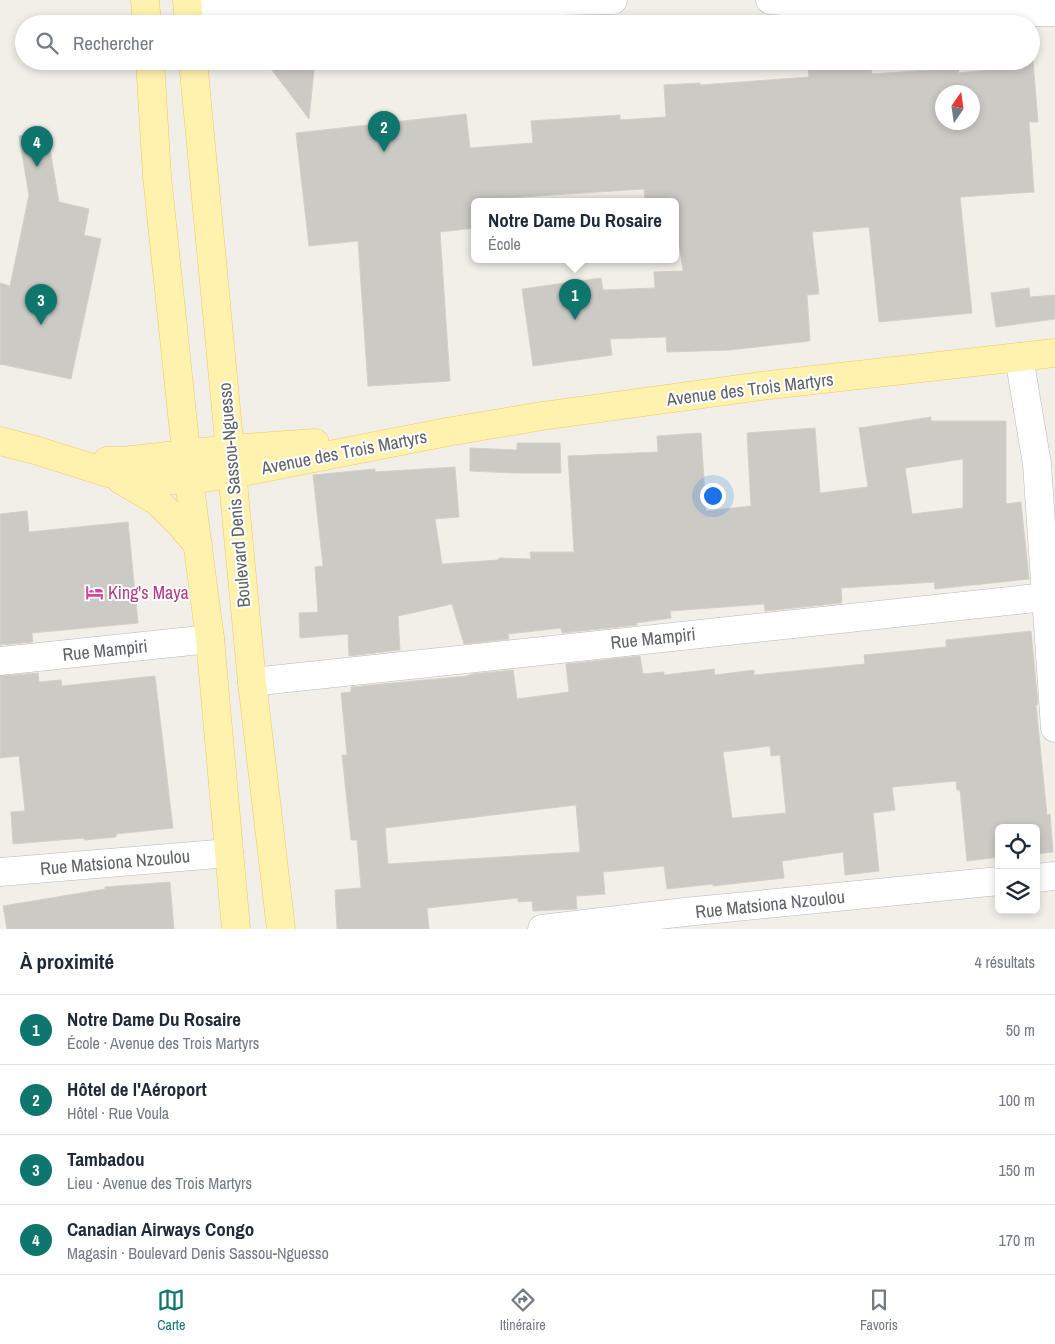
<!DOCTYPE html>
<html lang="fr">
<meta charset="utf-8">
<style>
:root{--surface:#fff;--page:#f2f2f3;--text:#1f2937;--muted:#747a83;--line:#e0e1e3;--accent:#0f766e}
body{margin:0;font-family:"Archivo Narrow",sans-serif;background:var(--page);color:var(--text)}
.controls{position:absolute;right:15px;bottom:15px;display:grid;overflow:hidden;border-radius:8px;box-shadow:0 2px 8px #0003}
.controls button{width:45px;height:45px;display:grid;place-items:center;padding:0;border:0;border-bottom:1px solid var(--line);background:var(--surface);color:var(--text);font:25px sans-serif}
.compass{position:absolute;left:935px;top:85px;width:45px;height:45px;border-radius:50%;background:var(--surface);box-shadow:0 2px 8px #0003;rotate:13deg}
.you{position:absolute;left:712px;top:495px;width:18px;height:18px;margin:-12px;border:4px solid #fff;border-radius:50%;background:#1a73e8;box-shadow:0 0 0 8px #1a73e833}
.badge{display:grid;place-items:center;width:32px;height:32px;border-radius:50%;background:var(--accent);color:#fff;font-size:16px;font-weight:700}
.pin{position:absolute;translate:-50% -41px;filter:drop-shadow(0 1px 2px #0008)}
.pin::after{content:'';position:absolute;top:26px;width:18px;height:15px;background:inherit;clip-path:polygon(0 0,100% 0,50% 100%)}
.popup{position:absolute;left:471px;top:198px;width:208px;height:65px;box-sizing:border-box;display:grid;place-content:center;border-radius:8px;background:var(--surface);filter:drop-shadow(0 1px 4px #0005);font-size:16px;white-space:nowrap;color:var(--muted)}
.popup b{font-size:19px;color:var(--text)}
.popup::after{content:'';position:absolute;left:50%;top:100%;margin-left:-10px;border:10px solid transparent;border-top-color:var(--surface)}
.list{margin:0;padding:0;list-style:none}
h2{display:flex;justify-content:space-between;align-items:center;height:65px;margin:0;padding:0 20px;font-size:21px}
h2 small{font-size:16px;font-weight:400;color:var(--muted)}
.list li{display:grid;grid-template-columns:32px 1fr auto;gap:15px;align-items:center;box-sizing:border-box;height:70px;padding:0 20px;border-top:1px solid var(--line)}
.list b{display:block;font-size:19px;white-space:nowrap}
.list p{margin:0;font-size:16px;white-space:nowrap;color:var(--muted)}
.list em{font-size:16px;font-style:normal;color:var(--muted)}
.icon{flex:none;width:28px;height:28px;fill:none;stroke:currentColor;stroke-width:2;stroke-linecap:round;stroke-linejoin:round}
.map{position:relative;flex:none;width:1055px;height:929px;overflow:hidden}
.search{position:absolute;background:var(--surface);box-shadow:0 2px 8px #0003;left:15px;right:15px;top:15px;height:55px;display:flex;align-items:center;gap:12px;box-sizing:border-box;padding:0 18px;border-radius:28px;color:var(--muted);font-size:19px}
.sheet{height:345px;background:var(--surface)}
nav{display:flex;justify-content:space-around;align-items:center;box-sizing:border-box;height:70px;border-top:1px solid var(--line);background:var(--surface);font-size:14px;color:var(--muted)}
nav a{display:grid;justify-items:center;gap:2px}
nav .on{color:var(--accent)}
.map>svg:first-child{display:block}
.building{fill:#cccac5;stroke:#d6d1c6;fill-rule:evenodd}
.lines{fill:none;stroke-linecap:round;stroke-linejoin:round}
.minor-casing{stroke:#b5b8bc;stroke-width:29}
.major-casing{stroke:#f2c960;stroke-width:29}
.minor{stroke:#fff;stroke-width:28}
.major{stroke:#fff2af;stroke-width:28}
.labels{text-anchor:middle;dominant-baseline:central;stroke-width:4;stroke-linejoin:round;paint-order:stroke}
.street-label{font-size:18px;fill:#5f6368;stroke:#fff}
.hotel-label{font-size:18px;fill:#b23c85;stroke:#fff;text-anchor:start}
</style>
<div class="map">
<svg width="1055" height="929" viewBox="0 0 1055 929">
<rect width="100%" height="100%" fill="#f1efe8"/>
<g class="building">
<path d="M265,61H315L309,119Z"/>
<path d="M1003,61H1033L1038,122H1029L1034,192L960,197L972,313L879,322L869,227L812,232L819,294L807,295L810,341L730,350L667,352L666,337L610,339L612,355L533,366L522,289L601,278L603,290L655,288L654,272L683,271L675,214V201H673V199L645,201L644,189L475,200V228L440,232L450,381L368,386L358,241L309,246L296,133L466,114L470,148L533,143L531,121L620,115V120L666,117L664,85L700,83V85L809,77L808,69L870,63L872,74L958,68L959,73L1004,68ZM942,92H972V122H942Z"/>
<path d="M47,132L59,202L89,209L84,235L101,239L71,379L0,364V283L10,286L29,195L19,136Z"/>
<path d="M1029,288L1030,297L1055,295V319L996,327L991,293Z"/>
<path d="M931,417V421H1006V504L1021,502L1029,579L935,589L934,582L841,588L842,603L765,611L764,604L670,611L671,618L636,623L637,625L562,633L561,628L508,634L509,639L464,644L452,604L398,616L400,650L349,656L348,634L300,638L299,613L318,612L315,567L323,566L313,475L375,469V472L455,467L459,517L435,519L442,564L498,560L499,558L531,559L530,552H574L568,456L658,452L657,436L701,433L706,511L751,506L747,433L815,428L820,493L868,487L859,428ZM963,459V508L912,514L905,468Z"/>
<path d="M517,443H560L561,473H514L470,471V448L517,450Z"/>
<path d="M27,511L29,532L128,522L138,623L32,633L33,642L0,645V514Z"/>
<path d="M1031,631L1038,704L1036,705L1047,815L1050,814L1053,852L1036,854V828H999V857L967,861L960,790H957L956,781L892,787L895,810L873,813L879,871L845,875L843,852L782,861L784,878L713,886V884L667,889L664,866L603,872L605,894L576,896L577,909L533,911L532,901L518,902V898L427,908L429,929H337L335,890L361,888L357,840H351L342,755H347L341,693L351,692V687L467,676L472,674L513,670L517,699L569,692L566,664L640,656L643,674L664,672V675L714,669L715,675L754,670V675L865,664L864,655L946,647V640ZM770,746L771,756L780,755L786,813L732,818L723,752ZM576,805L580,852L388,864L385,828Z"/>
<path d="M38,673L39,682L61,680L62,686L155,676L173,828L116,834V837L84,840V838L13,844L11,812L25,811L19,756L0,758V676Z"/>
<path d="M170,882L174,929H7L3,906L105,889V887Z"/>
</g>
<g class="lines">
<defs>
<g id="minor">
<path d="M770,0L859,7L993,12H1055"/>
<path d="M188,8L613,0"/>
<path d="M1019,357L1037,464L1055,728"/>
<path d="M0,661L210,639"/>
<path d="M252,682L1055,596"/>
<path d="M0,872L229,853"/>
<path d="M1036,878L1055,876"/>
<path d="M542,929L685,912L999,881"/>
</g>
<g id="major">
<path d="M145,0L147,24"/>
<path d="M187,0L189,24"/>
<path d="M150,61L157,176L189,480L210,639L236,929"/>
<path d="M193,61L252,682L281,929"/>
<path d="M0,441L35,450L108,473L155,480H189L232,474L447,432L542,416L769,385L1055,353"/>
<path d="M107,461H123L231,449L315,443"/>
<path d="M121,480L157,501L181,525L198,545"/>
</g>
</defs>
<use href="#minor" class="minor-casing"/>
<use href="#major" class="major-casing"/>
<use href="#minor" class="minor"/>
<use href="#major" class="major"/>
</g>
<defs>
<symbol id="hotel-bare" viewBox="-9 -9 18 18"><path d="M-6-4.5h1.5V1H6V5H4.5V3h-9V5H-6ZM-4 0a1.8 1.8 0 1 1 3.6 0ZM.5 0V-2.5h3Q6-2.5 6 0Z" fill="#d1479c" stroke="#fff" stroke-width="2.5" paint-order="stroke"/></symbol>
</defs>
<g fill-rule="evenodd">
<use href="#hotel-bare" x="82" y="580" width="25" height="25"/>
</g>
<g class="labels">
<g class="street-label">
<text transform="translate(750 389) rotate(-7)">Avenue des Trois Martyrs</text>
<text transform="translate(344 452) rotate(-11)">Avenue des Trois Martyrs</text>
<text transform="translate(234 495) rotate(-95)">Boulevard Denis Sassou-Nguesso</text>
<text transform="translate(653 638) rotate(-6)">Rue Mampiri</text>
<text transform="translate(105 650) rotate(-6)">Rue Mampiri</text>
<text transform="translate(115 862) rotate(-5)">Rue Matsiona Nzoulou</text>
<text transform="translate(770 904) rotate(-6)">Rue Matsiona Nzoulou</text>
</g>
<g class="hotel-label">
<text x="108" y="592">King's Maya</text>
</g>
</g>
</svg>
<div class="controls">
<button><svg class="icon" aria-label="locate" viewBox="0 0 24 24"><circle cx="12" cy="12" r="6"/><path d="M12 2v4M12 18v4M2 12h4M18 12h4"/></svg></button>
<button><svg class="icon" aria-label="layers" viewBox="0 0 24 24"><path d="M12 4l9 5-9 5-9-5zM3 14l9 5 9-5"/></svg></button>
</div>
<svg class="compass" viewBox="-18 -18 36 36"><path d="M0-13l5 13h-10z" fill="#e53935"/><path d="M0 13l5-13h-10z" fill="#747a83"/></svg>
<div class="you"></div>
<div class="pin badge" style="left:575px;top:320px">1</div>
<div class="popup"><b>Notre Dame Du Rosaire</b>École</div>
<div class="pin badge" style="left:384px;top:152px">2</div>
<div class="pin badge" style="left:41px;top:325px">3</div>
<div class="pin badge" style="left:37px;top:167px">4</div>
<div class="search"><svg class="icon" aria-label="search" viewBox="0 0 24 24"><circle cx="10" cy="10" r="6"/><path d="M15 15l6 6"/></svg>Rechercher</div>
</div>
<section class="sheet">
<h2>À proximité<small>4 résultats</small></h2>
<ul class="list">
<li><span class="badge">1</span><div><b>Notre Dame Du Rosaire</b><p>École · Avenue des Trois Martyrs</p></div><em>50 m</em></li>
<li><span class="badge">2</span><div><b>Hôtel de l'Aéroport</b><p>Hôtel · Rue Voula</p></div><em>100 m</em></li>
<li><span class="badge">3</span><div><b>Tambadou</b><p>Lieu · Avenue des Trois Martyrs</p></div><em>150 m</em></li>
<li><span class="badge">4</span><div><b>Canadian Airways Congo</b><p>Magasin · Boulevard Denis Sassou-Nguesso</p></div><em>170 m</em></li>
</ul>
</section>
<nav>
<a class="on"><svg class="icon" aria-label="map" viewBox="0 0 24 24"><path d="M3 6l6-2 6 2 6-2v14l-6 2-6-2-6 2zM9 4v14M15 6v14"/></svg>Carte</a>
<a><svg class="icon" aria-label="directions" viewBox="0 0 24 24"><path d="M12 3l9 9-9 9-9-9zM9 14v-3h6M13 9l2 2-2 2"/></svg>Itinéraire</a>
<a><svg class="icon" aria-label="saved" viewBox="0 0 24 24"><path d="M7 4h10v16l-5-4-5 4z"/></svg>Favoris</a>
</nav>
